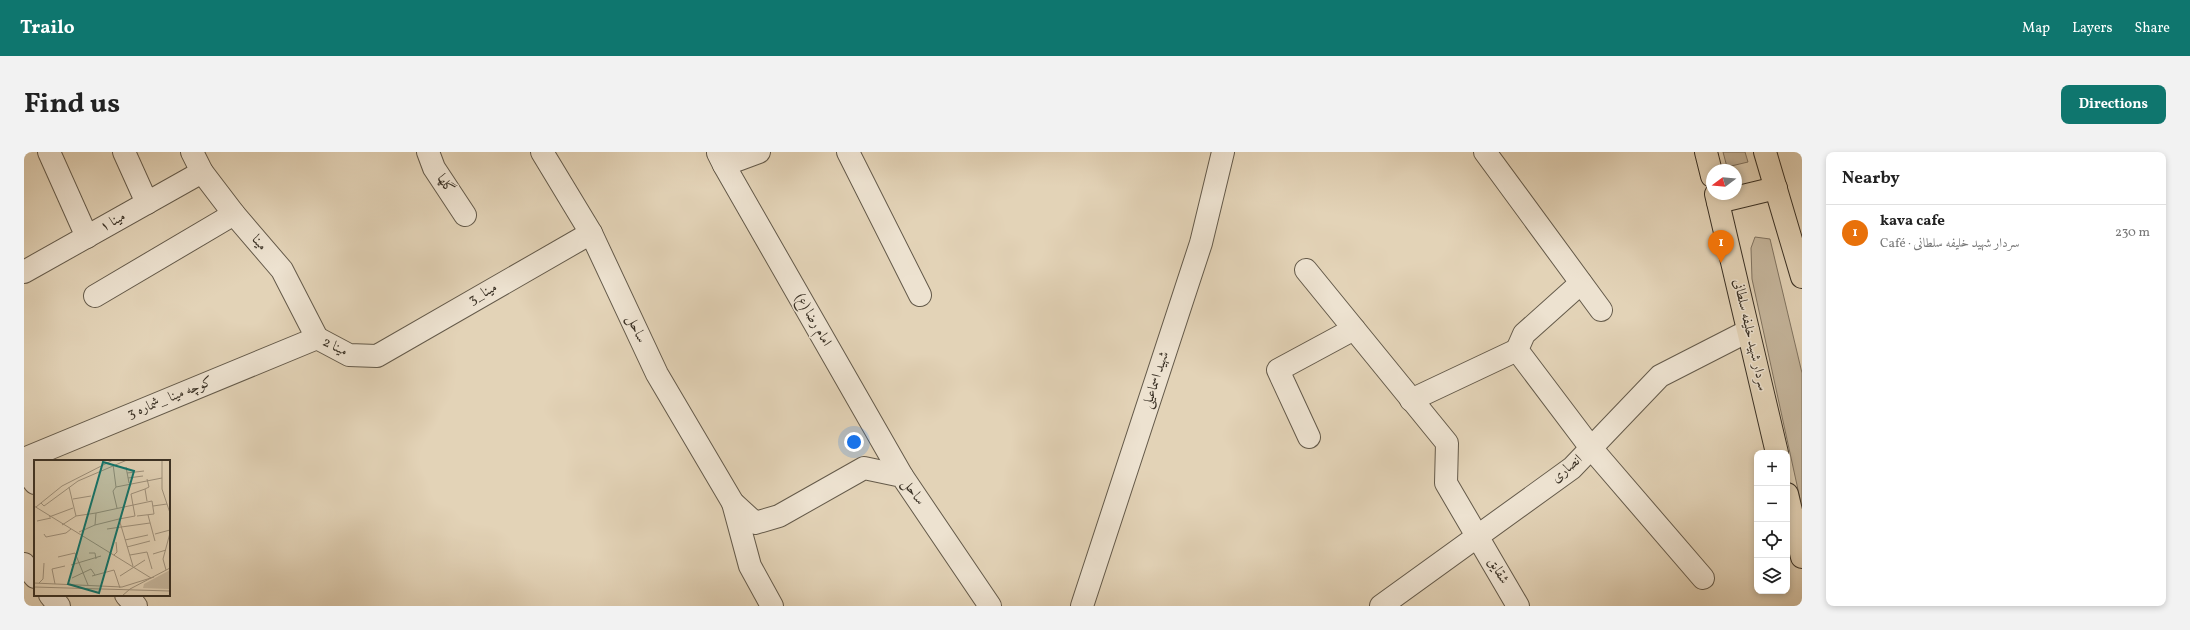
<!DOCTYPE html>
<meta charset="utf-8">
<style>
:root{--surface:#fff;--page:#f2f2f2;--text:#222;--muted:#767676;--line:#e0e0e0;--accent:#0f766e}
body{margin:0;font-family:Vollkorn,Amiri,serif;background:var(--page);color:var(--text)}
.controls{position:absolute;right:12px;bottom:12px;display:grid;overflow:hidden;border-radius:8px;box-shadow:0 2px 6px #0003}
.controls button{width:36px;height:36px;display:grid;place-items:center;padding:0;border:0;border-bottom:1px solid var(--line);background:var(--surface);color:var(--text);font:20px sans-serif}
.compass{position:absolute;left:1682px;top:12px;width:36px;height:36px;border-radius:50%;background:var(--surface);box-shadow:0 2px 6px #0003;rotate:254deg}
.you{position:absolute;left:830px;top:290px;width:14px;height:14px;margin:-10px;border:3px solid #fff;border-radius:50%;background:#1a73e8;box-shadow:0 0 0 6px #1a73e833}
.badge{display:grid;place-items:center;width:26px;height:26px;border-radius:50%;background:var(--accent);color:#fff;font-size:13px;font-weight:700}
.pin{position:absolute;translate:-50% -33px;filter:drop-shadow(0 1px 2px #0008)}
.pin::after{content:'';position:absolute;top:21px;width:14px;height:12px;background:inherit;clip-path:polygon(0 0,100% 0,50% 100%)}
.list{margin:0;padding:0;list-style:none}
h2{display:flex;justify-content:space-between;align-items:center;height:52px;margin:0;padding:0 16px;font-size:17px}
h2 small{font-size:13px;font-weight:400;color:var(--muted)}
.list li{display:grid;grid-template-columns:26px 1fr auto;gap:12px;align-items:center;box-sizing:border-box;height:56px;padding:0 16px;border-top:1px solid var(--line)}
.list b{display:block;font-size:15px;white-space:nowrap}
.list p{margin:0;font-size:13px;white-space:nowrap;color:var(--muted)}
.list em{font-size:13px;font-style:normal;color:var(--muted)}
.icon{flex:none;width:22px;height:22px;fill:none;stroke:currentColor;stroke-width:2;stroke-linecap:round;stroke-linejoin:round}
.map{position:relative;flex:none;width:1778px;height:454px;overflow:hidden;border-radius:8px}
header{display:flex;align-items:center;gap:24px;box-sizing:border-box;height:56px;padding:0 20px;background:var(--accent);color:#fff}
header strong{font-size:19px}
nav{display:flex;gap:22px;margin-inline-start:auto;font-size:14px}
.intro{display:flex;align-items:center;justify-content:space-between;box-sizing:border-box;height:96px;padding:0 24px}
h1{margin:0;font-size:28px}
.button{padding:10px 18px;border-radius:8px;background:var(--accent);color:#fff;font-size:14px;font-weight:700}
main{display:flex;gap:24px;padding:0 24px}
aside{flex:1;background:var(--surface);border-radius:8px;box-shadow:0 2px 6px #0003}
.map>svg:first-child{display:block}
.green{fill:#c6b79e;stroke:#807462}
.lines{fill:none;stroke-linecap:round;stroke-linejoin:round}
.minor-casing{stroke:#645a4a;stroke-width:24}
.major-casing{stroke:#3a3125;stroke-width:24}
.minor{stroke:#ede2d0;stroke-width:22}
.major{stroke:#e3d3b7;stroke-width:22}
.labels{text-anchor:middle;dominant-baseline:central;stroke-width:3;stroke-linejoin:round;paint-order:stroke}
.street-label{font-size:14px;fill:#3a3125;stroke:#ede2d0}
.inset-road{fill:none;stroke:#9f927d;stroke-width:1}
.view{fill:#0f766e;fill-opacity:0.15;stroke:#0f766e;stroke-width:2}
.inset-edge{fill:none;stroke:#3a3125;stroke-width:2}
</style>
<header>
<strong>Trailo</strong>
<nav><a>Map</a><a>Layers</a><a>Share</a></nav>
</header>
<div class="intro"><h1>Find us</h1><a class="button">Directions</a></div>
<main>
<div class="map">
<svg width="1778" height="454" viewBox="0 0 1778 454">
<rect width="100%" height="100%" fill="#e3d3b7"/>
<filter id="stains"><feTurbulence type="fractalNoise" baseFrequency=".005" numOctaves="4"/><feColorMatrix values="0 0 0 0 .2 0 0 0 0 .09 0 0 0 0 .02 0 0 0 .5 -.17"/></filter>
<radialGradient id="worn" r=".72"><stop offset=".6" stop-color="#630" stop-opacity="0"/><stop offset="1" stop-color="#630" stop-opacity=".3"/></radialGradient>
<g class="green">
<path d="M1699,0H1721L1724,10L1703,15Z"/>
<path d="M1731,85L1746,87L1778,221V356L1728,127L1727,96Z"/>
</g>
<g class="lines">
<defs>
<g id="minor">
<path d="M25,0L63,85"/>
<path d="M100,0L123,51"/>
<path d="M168,0L178,20L210,62L258,118L293,186"/>
<path d="M404,0L410,16L441,63"/>
<path d="M518,0L567,81L633,222L709,351L731,371L755,364L840,316L878,324L966,454"/>
<path d="M824,0L896,143"/>
<path d="M1461,0L1577,158"/>
<path d="M694,1L700,13L735,0"/>
<path d="M700,13L878,324"/>
<path d="M1282,118L1423,291L1422,331L1494,454"/>
<path d="M0,120L178,20"/>
<path d="M1557,131L1500,182L1493,198L1567,296L1679,426"/>
<path d="M71,144L210,62"/>
<path d="M293,186L325,203L353,204L567,81"/>
<path d="M1387,248L1493,198"/>
<path d="M1285,285L1254,218L1330,177"/>
<path d="M0,307L293,186"/>
<path d="M0,317L11,331"/>
<path d="M709,351L726,414L748,454"/>
<path d="M0,412L11,425"/>
<path d="M26,443L35,454"/>
<path d="M102,443L112,454"/>
<path d="M1058,454L1177,91L1199,0"/>
<path d="M1357,454L1548,316L1636,224L1724,179"/>
</g>
<g id="major">
<path d="M1682,0L1688,24"/>
<path d="M1741,0L1778,125"/>
<path d="M1692,42L1753,301"/>
<path d="M1694,50L1752,36"/>
<path d="M1763,342L1778,405"/>
</g>
</defs>
<use href="#minor" class="minor-casing"/>
<use href="#major" class="major-casing"/>
<use href="#minor" class="minor"/>
<use href="#major" class="major"/>
</g>
<g class="labels">
<g class="street-label">
<text transform="translate(421 32) rotate(56)">گلها</text>
<text transform="translate(89 70) rotate(-29)">مینا ۱</text>
<text transform="translate(235 91) rotate(49)">مینا</text>
<text transform="translate(459 142) rotate(-30)">مینا_3</text>
<text transform="translate(789 168) rotate(60)">امام رضا (ع)</text>
<text transform="translate(612 177) rotate(65)">ساحل</text>
<text transform="translate(1726 183) rotate(77)">سردار شهید خلیفه سلطانی</text>
<text transform="translate(311 195) rotate(26)">مینا 2</text>
<text transform="translate(1132 228) rotate(-72)">شهید اسماعیلی</text>
<text transform="translate(146 246) rotate(-22)">کوچه مینا _شماره 3</text>
<text transform="translate(1543 317) rotate(-40)">انصاری</text>
<text transform="translate(889 340) rotate(53)">ساحل</text>
<text transform="translate(1474 419) rotate(60)">شقایق</text>
</g>
</g>
<g transform="translate(10 308)">
<rect width="136" height="136" fill="#e3d3b7"/>
<path d="M136,110V129L109,128L110,124Z" fill="#c6b79e"/>
<path class="inset-road" d="M128,0V29L136,53M79,4L82,27M92,7L95,23M93,13L110,11M94,18L109,16M35,27L42,56M82,27L128,18M82,27L79,31L83,48M39,39L57,36M113,41L111,29L115,27L113,19M7,43L10,46L44,21L93,0M0,46L117,118M119,46L133,44M2,47L28,26L79,0M114,55L121,81M15,57L39,48M3,61L17,58M28,65L42,56L62,53M61,65L85,59M73,69L116,63M45,72L61,65L62,53L118,41L120,54L103,56M10,74L12,77L32,73L37,69M121,74L136,70M91,80L114,75M93,87L116,81M55,93H61L62,99M119,94L132,90M80,95L83,92L82,82M96,95L113,92L118,109M24,97L41,93L54,125M37,105L67,96M99,106L85,59L101,56L97,34L111,29M132,110L129,99L136,73M58,116L80,110L86,128M86,116L111,100M38,118L57,109L61,115M0,123L88,127L120,117M5,123L9,119L10,103M21,124L18,109L31,106M0,127L136,131M88,136L96,129L136,108"/>
<path class="view" d="M69,2L100,11L65,133L34,124Z"/>
<rect width="136" height="136" class="inset-edge"/>
</g>
<rect width="100%" height="100%" filter="url(#stains)"/>
<rect width="100%" height="100%" fill="url(#worn)"/>
</svg>
<div class="controls">
<button>+</button>
<button>−</button>
<button><svg class="icon" aria-label="locate" viewBox="0 0 24 24"><circle cx="12" cy="12" r="6"/><path d="M12 2v4M12 18v4M2 12h4M18 12h4"/></svg></button>
<button><svg class="icon" aria-label="layers" viewBox="0 0 24 24"><path d="M12 4l9 5-9 5-9-5zM3 14l9 5 9-5"/></svg></button>
</div>
<svg class="compass" viewBox="-18 -18 36 36"><path d="M0-13l5 13h-10z" fill="#e53935"/><path d="M0 13l5-13h-10z" fill="#767676"/></svg>
<div class="you"></div>
<div class="pin badge" style="left:1697px;top:111px;background:#e8710a">1</div>
</div>
<aside>
<h2>Nearby<small></small></h2>
<ul class="list">
<li><span class="badge" style="background:#e8710a">1</span><div><b>kava cafe</b><p>Café · سردار شهید خلیفه سلطانی</p></div><em>230 m</em></li>
</ul>
</aside>
</main>
